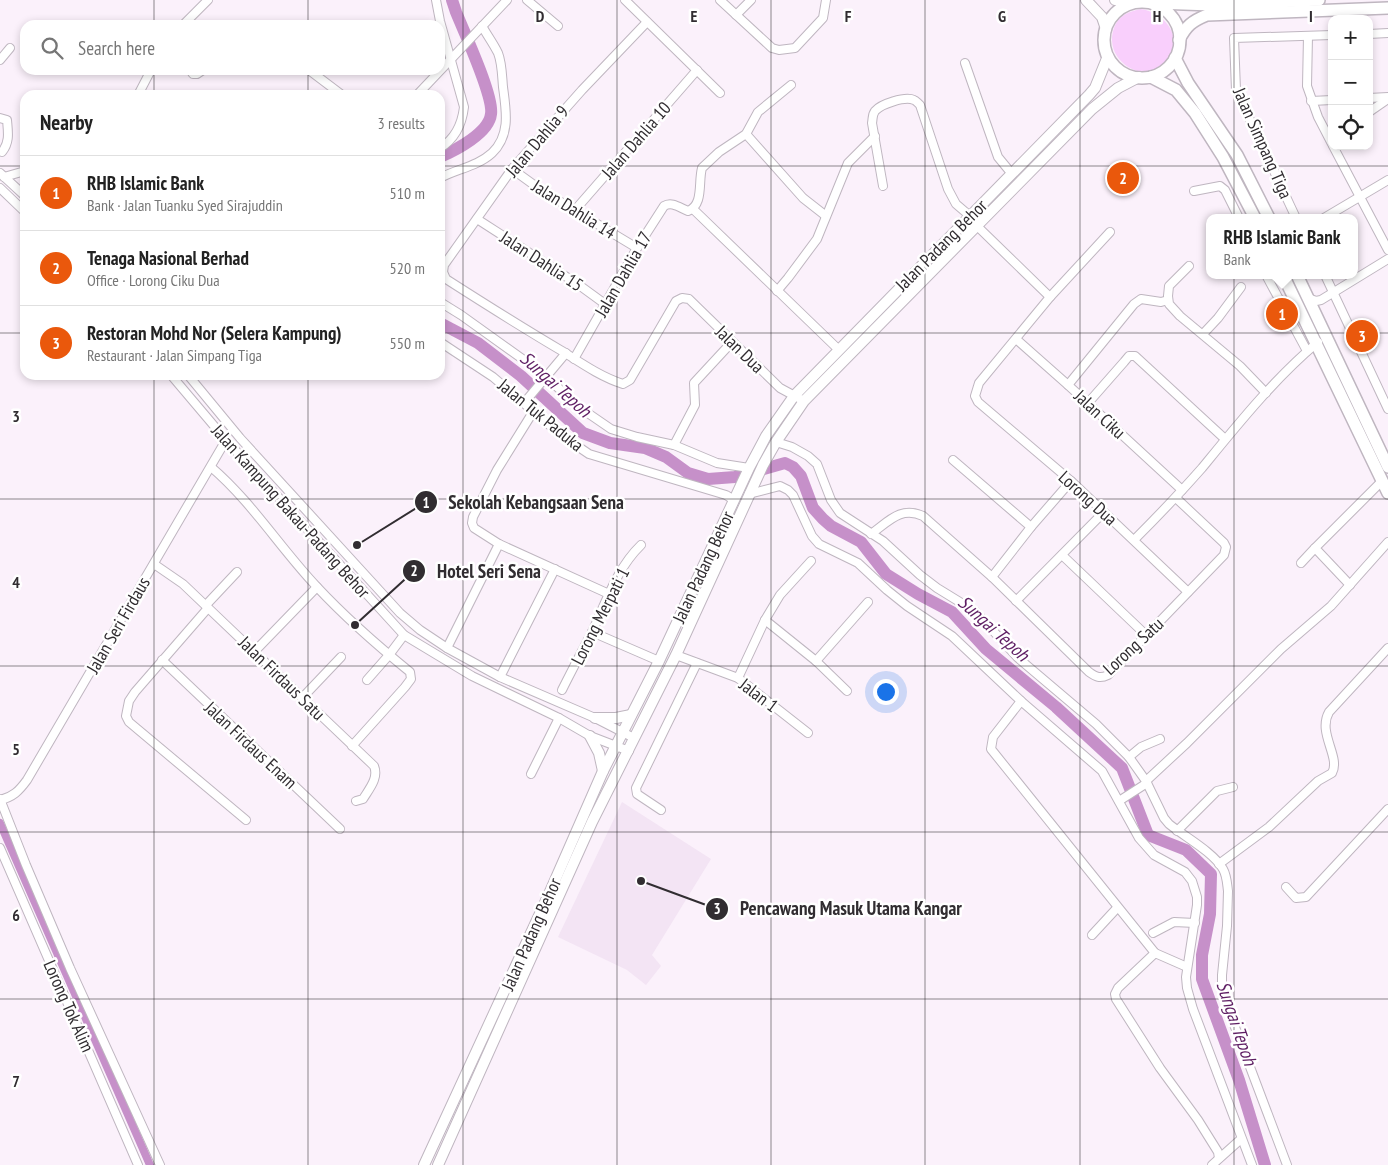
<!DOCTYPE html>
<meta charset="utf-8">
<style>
:root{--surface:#fff;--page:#f6f6f6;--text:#222;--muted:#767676;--line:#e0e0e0;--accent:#ea580c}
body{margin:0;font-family:"PT Sans Narrow",sans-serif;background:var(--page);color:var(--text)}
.controls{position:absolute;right:15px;top:15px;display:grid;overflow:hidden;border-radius:10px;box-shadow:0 2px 8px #0003}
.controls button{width:45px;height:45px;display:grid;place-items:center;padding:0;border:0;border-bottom:1px solid var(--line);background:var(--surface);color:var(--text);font:25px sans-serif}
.you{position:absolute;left:885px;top:691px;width:18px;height:18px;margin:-12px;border:4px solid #fff;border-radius:50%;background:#1a73e8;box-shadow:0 0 0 8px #1a73e833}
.badge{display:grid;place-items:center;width:32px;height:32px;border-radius:50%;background:var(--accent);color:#fff;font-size:16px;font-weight:700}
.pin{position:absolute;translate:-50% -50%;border:2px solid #fff;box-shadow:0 1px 5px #0006}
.popup{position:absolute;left:1206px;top:214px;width:152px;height:65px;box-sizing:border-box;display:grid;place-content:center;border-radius:10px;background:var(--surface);filter:drop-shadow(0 1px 4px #0005);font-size:16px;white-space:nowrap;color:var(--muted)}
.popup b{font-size:19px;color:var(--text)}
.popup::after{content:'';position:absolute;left:50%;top:100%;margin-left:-10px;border:10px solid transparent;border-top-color:var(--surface)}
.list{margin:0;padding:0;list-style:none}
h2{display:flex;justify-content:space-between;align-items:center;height:65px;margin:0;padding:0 20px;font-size:21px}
h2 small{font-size:16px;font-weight:400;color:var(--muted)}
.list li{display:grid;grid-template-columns:32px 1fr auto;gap:15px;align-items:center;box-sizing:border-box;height:75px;padding:0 20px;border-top:1px solid var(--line)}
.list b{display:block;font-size:19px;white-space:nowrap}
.list p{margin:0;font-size:16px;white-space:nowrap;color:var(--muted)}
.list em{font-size:16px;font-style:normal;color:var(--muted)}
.icon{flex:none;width:28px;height:28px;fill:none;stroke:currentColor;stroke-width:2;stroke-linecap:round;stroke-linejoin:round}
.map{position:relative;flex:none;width:1388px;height:1165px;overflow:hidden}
.search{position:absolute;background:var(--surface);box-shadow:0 2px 8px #0003;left:20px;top:20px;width:425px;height:55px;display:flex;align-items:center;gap:12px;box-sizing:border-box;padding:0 18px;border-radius:15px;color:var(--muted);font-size:19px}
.panel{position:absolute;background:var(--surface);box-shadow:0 2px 8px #0003;left:20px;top:90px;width:425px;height:290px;border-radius:15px}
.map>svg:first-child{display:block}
.built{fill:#f3e4f4}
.green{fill:#f9cffc}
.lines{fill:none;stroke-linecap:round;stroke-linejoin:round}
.canal{stroke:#c690c9;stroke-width:8}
.river{stroke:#c690c9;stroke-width:12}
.minor-casing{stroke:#bfb6c0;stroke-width:10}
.major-casing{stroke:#bfb6c0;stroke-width:12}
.highway-casing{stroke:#bfb6c0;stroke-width:14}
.minor{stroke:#fff;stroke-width:8}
.major{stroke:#fff;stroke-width:10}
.highway{stroke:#fff;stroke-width:11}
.grid{fill:none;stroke:#312d31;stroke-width:1;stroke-opacity:0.55}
.labels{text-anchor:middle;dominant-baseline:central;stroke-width:5;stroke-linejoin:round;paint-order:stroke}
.street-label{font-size:18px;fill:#312d31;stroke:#fff}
.water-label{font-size:19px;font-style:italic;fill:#5f1f64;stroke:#fff}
.grid-label{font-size:16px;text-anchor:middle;font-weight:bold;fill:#312d31;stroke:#fff;stroke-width:5;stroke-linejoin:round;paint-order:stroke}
.leader{fill:none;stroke:#312d31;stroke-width:2}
.callout-dot{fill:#312d31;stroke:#fff;stroke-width:2}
.mark-label{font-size:15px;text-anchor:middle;font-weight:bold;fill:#fff}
.callout-label{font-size:19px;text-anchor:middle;font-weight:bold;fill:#312d31;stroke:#fff;stroke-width:5;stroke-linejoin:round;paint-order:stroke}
</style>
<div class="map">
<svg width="1388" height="1165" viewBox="0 0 1388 1165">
<rect width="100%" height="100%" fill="#fbf1fb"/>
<path class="built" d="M622,802L711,859L652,955L661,966L646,985L627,970L558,937Z"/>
<path class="green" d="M1141,9C1162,12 1182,33 1171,56C1154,91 1101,64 1114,28C1118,16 1129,11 1141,9Z"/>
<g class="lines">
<path class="canal" d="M0,823L150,1165"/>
<g class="river">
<path d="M440,157C456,150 489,133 491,114C494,96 464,32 456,12L452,0"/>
<path d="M440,323L478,343L521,376L583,433L610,443L645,448L666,457L688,473L708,479L735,477L785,463L793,467L801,476L813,508L823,519L831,526L861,542L886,574L918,594L952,612L986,649L1056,707L1122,768L1148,835L1186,850L1211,874L1210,914L1202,955V979L1239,1080L1265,1165"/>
</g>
<defs>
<g id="minor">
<path d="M436,0L440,21L464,107C462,124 455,139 440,148"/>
<path d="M527,0L558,26"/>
<path d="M625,0L720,93"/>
<path d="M720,0L772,48L779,50L795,48L823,18L826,0"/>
<path d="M736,15L751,0"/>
<path d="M647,22L582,90L512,169L444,265L443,272L446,279C485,304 523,328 562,351C581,363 601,377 623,384L630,380L676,301L682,298L689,299L780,388L804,401"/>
<path d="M183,25L208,0"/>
<path d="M1369,34L1388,33"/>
<path d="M1308,36L1307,86L1318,117L1332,144"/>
<path d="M0,60L10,48"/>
<path d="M965,63L998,157L1012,174"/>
<path d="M190,70L193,74H197L203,70"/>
<path d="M309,70L342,95"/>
<path d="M138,95L151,70"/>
<path d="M417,95L507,0"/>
<path d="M1369,98L1388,97"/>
<path d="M1311,101L1332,100"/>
<path d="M1369,112L1388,99"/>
<path d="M0,118L7,120C8,132 10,142 2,152"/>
<path d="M746,134L803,198L826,216"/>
<path d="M1333,146L1388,250"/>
<path d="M512,169L541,190L637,248"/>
<path d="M0,173L25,196"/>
<path d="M4,177L25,171"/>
<path d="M440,178C457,169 478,166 492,153C511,135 506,110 503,87C502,76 502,63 498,53C493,43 487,35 482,26"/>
<path d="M883,186L872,123C873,118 872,115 875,111C881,104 905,96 914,100C915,100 919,104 920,105L948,189L956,204L970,216"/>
<path d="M0,188L25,212"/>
<path d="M1194,191L1220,186L1225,190L1239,218"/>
<path d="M693,209L839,350"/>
<path d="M575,210L697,70"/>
<path d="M1296,218L1236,90L1234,38L1332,35"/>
<path d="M1324,218L1388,180"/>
<path d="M477,219L579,285L605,304"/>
<path d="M976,225L1050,297"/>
<path d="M1110,232L1050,297L979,383L975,396L978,402L1071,481L1188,592"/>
<path d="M1189,266L1169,286L1168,296L1169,304L1180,316L1240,366L1266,393"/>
<path d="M1266,275L1307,351"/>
<path d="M1325,275L1388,409"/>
<path d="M777,291L788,278L817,239L848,163L875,136"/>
<path d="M1308,298L1316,301L1321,300L1388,259"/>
<path d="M440,302L461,315L542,373L579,407L611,429L637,437L674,445L717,463L749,468"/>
<path d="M1203,334L1218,318L1241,287"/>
<path d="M1016,339L1068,385L1182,490"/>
<path d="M440,342L493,377L561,435L589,454L726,495L734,500"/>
<path d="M574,359L637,248L664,206C672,201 680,208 688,211C704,205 698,182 702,168L719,152L746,134L758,112L791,85"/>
<path d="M171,375L226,440L404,635L472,676L559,718L590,736L629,751"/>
<path d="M188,375L240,438L400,613L420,630L447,648L500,677L595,718L634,738"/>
<path d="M1068,385L1134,304L1141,299L1161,302L1168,300"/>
<path d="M524,403L566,353"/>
<path d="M1088,403L1124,362L1129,356H1135L1225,439"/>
<path d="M533,412L497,470L473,517L472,523L474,528L499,544L609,594"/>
<path d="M776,442L792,447L808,456L817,464L831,500L840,513L883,541L920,575L937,588L976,612L1017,657L1096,724L1129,757L1146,781L1164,818L1169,824C1185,837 1213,852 1223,869C1227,876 1227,884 1228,891L1227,926L1222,975V985L1227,1006L1287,1165"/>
<path d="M674,445L695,405L694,383L732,342"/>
<path d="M953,460L1031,527"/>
<path d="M211,467C252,502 280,548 317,587C345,617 378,646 410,672L411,679L405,687L352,746"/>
<path d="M749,494L780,486L788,490L793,495L812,536L819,544L858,563L887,590L907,606L952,636L1021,701L1102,771L1139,838L1154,855L1185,872L1192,881L1197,897V905L1186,977L1187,988L1193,1009L1252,1165"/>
<path d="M871,534C889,521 901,506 923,516L992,577L1089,672C1096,677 1100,679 1108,675L1224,555L1226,547L1224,543L1176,498"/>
<path d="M1134,540C1157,517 1180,493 1202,468C1238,424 1274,379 1318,342"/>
<path d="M1062,555L1147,636"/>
<path d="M1301,563L1315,548"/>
<path d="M154,564L183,584L374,766C379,778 369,789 363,799L356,801"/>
<path d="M992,577L1031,527L1071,481"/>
<path d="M1350,585L1315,548L1382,481"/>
<path d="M1016,601L1104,512"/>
<path d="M206,605L237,572"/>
<path d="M208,608L135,692L129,701L126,716L129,722L246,820"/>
<path d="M765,620L816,661L847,691"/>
<path d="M592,632L659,661"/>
<path d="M447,648L499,544"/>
<path d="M254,652L317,587"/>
<path d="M676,655L738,678L808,733"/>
<path d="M162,660L340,829"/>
<path d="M816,661L868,602"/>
<path d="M500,677L555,569"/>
<path d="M738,678L765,620L780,595L811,561"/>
<path d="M367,680L389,655L404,635"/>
<path d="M562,690C572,670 582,651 592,632C606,602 617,568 641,545"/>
<path d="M302,698L341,657"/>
<path d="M1021,701L993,737L991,749L1155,953"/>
<path d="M1129,757L1141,747L1160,739"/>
<path d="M531,774L559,718"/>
<path d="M1146,781L1187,743L1281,649L1331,606L1388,542"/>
<path d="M0,799L26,865L70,968L160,1165"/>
<path d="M0,800C13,797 19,791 27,780L226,440"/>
<path d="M1119,801L1147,783"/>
<path d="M661,810L637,794L636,788L697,663"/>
<path d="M1177,831L1217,791L1233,787"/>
<path d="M0,848L138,1165"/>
<path d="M1219,864L1269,827L1318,781L1332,773C1341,757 1317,733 1329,712L1388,648"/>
<path d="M1286,887L1296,898L1306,897L1388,809"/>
<path d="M1153,933L1174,922L1195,923"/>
<path d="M1092,935L1117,908"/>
<path d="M1187,967L1155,953L1118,988L1115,994L1116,999L1160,1068L1198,1120L1218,1152L1219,1158"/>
<path d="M1212,1165L1241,1139"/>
</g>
<g id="major">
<path d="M1086,0L1102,17L1106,29"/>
<path d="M1115,0L1137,2"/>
<path d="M595,718H616L631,715"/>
<path d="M590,736L599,753L603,771"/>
<path d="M424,1165L549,894L603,771L659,661L749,468L766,436L794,396L1089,95L1095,88L1108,56"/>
<path d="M438,1165L592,822L676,655L763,465L776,442L804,401L1092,109L1118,88L1139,77"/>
</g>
<g id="highway">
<circle cx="1142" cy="40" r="38"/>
<path d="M1156,3L1211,5L1319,0"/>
<path d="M1179,40C1186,26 1192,21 1207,15L1388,8"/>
<path d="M1175,58L1188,83L1237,155L1269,218"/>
<path d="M1151,77L1176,90L1195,113L1223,157L1255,218"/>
<path d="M1283,275L1388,493"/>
<path d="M1297,275L1388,467"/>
</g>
</defs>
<use href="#minor" class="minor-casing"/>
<use href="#major" class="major-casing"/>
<use href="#highway" class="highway-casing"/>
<use href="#minor" class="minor"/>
<use href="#major" class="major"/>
<use href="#highway" class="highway"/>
</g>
<path class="grid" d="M154,0V25M308,0V25M463,0V1165M617,0V1165M771,0V1165M925,0V1165M1080,0V1165M1234,0V1165M154,70V95M308,70V95M0,166H25M440,166H1388M0,333H25M440,333H1388M154,375V1165M308,375V1165M0,499H1388M0,666H1388M0,832H1388M0,999H1388"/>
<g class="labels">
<g class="street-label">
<text transform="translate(636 140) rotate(-49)">Jalan Dahlia 10</text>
<text transform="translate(537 141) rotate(-50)">Jalan Dahlia 9</text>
<text transform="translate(1263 143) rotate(66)">Jalan Simpang Tiga</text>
<text transform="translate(574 209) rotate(32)">Jalan Dahlia 14</text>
<text transform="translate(941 245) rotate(-45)">Jalan Padang Behor</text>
<text transform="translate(542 261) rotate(33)">Jalan Dahlia 15</text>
<text transform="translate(623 274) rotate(-60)">Jalan Dahlia 17</text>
<text transform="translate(740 349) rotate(44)">Jalan Dua</text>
<text transform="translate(1100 414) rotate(43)">Jalan Ciku</text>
<text transform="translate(541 415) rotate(39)">Jalan Tuk Paduka</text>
<text transform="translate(1088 498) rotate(42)">Lorong Dua</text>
<text transform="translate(291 511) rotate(48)">Jalan Kampung Bakau-Padang Behor</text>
<text transform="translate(703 567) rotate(-65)">Jalan Padang Behor</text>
<text transform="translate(600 616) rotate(-63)">Lorong Merpati 1</text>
<text transform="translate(118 625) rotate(-60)">Jalan Seri Firdaus</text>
<text transform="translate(1133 646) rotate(-43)">Lorong Satu</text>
<text transform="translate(282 678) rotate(44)">Jalan Firdaus Satu</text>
<text transform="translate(759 695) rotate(37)">Jalan 1</text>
<text transform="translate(251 745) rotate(43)">Jalan Firdaus Enam</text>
<text transform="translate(531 934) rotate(-66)">Jalan Padang Behor</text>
<text transform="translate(69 1006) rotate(66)">Lorong Tok Alim</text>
</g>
<g class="water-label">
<text transform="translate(556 384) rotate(42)">Sungai Tepoh</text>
<text transform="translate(994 628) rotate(42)">Sungai Tepoh</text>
<text transform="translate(1237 1023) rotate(71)">Sungai Tepoh</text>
</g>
</g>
<g class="grid-label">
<text x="540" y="22">D</text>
<text x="694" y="22">E</text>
<text x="848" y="22">F</text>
<text x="1002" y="22">G</text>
<text x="1157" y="22">H</text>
<text x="1311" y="22">I</text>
<text x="16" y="422">3</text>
<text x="16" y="588">4</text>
<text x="16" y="755">5</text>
<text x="16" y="921">6</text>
<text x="16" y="1087">7</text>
</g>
<path class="leader" d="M357 545L426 502M355 625L414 571M641 881L717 909"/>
<g class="callout-dot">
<circle cx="357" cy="545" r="5"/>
<circle cx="355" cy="625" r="5"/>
<circle cx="641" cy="881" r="5"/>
<circle cx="426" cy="502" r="12"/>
<circle cx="414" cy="571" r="12"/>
<circle cx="717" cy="909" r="12"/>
</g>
<g class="mark-label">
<text x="426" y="508">1</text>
<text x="414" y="576">2</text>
<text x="717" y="914">3</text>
</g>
<g class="callout-label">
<text x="536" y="509">Sekolah Kebangsaan Sena</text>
<text x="489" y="578">Hotel Seri Sena</text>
<text x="851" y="915">Pencawang Masuk Utama Kangar</text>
</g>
</svg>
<div class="controls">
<button>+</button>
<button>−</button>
<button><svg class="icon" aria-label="locate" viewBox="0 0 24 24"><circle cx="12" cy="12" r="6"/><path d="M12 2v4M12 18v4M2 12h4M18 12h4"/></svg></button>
</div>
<div class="you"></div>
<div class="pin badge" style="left:1282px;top:314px">1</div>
<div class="popup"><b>RHB Islamic Bank</b>Bank</div>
<div class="pin badge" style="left:1123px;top:178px">2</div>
<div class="pin badge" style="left:1362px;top:336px">3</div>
<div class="search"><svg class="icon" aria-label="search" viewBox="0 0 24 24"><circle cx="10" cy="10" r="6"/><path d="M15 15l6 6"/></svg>Search here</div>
<section class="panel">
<h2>Nearby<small>3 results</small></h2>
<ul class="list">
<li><span class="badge">1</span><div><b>RHB Islamic Bank</b><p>Bank · Jalan Tuanku Syed Sirajuddin</p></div><em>510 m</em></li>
<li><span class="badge">2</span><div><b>Tenaga Nasional Berhad</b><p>Office · Lorong Ciku Dua</p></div><em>520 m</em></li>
<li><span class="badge">3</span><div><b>Restoran Mohd Nor (Selera Kampung)</b><p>Restaurant · Jalan Simpang Tiga</p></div><em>550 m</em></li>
</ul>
</section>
</div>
